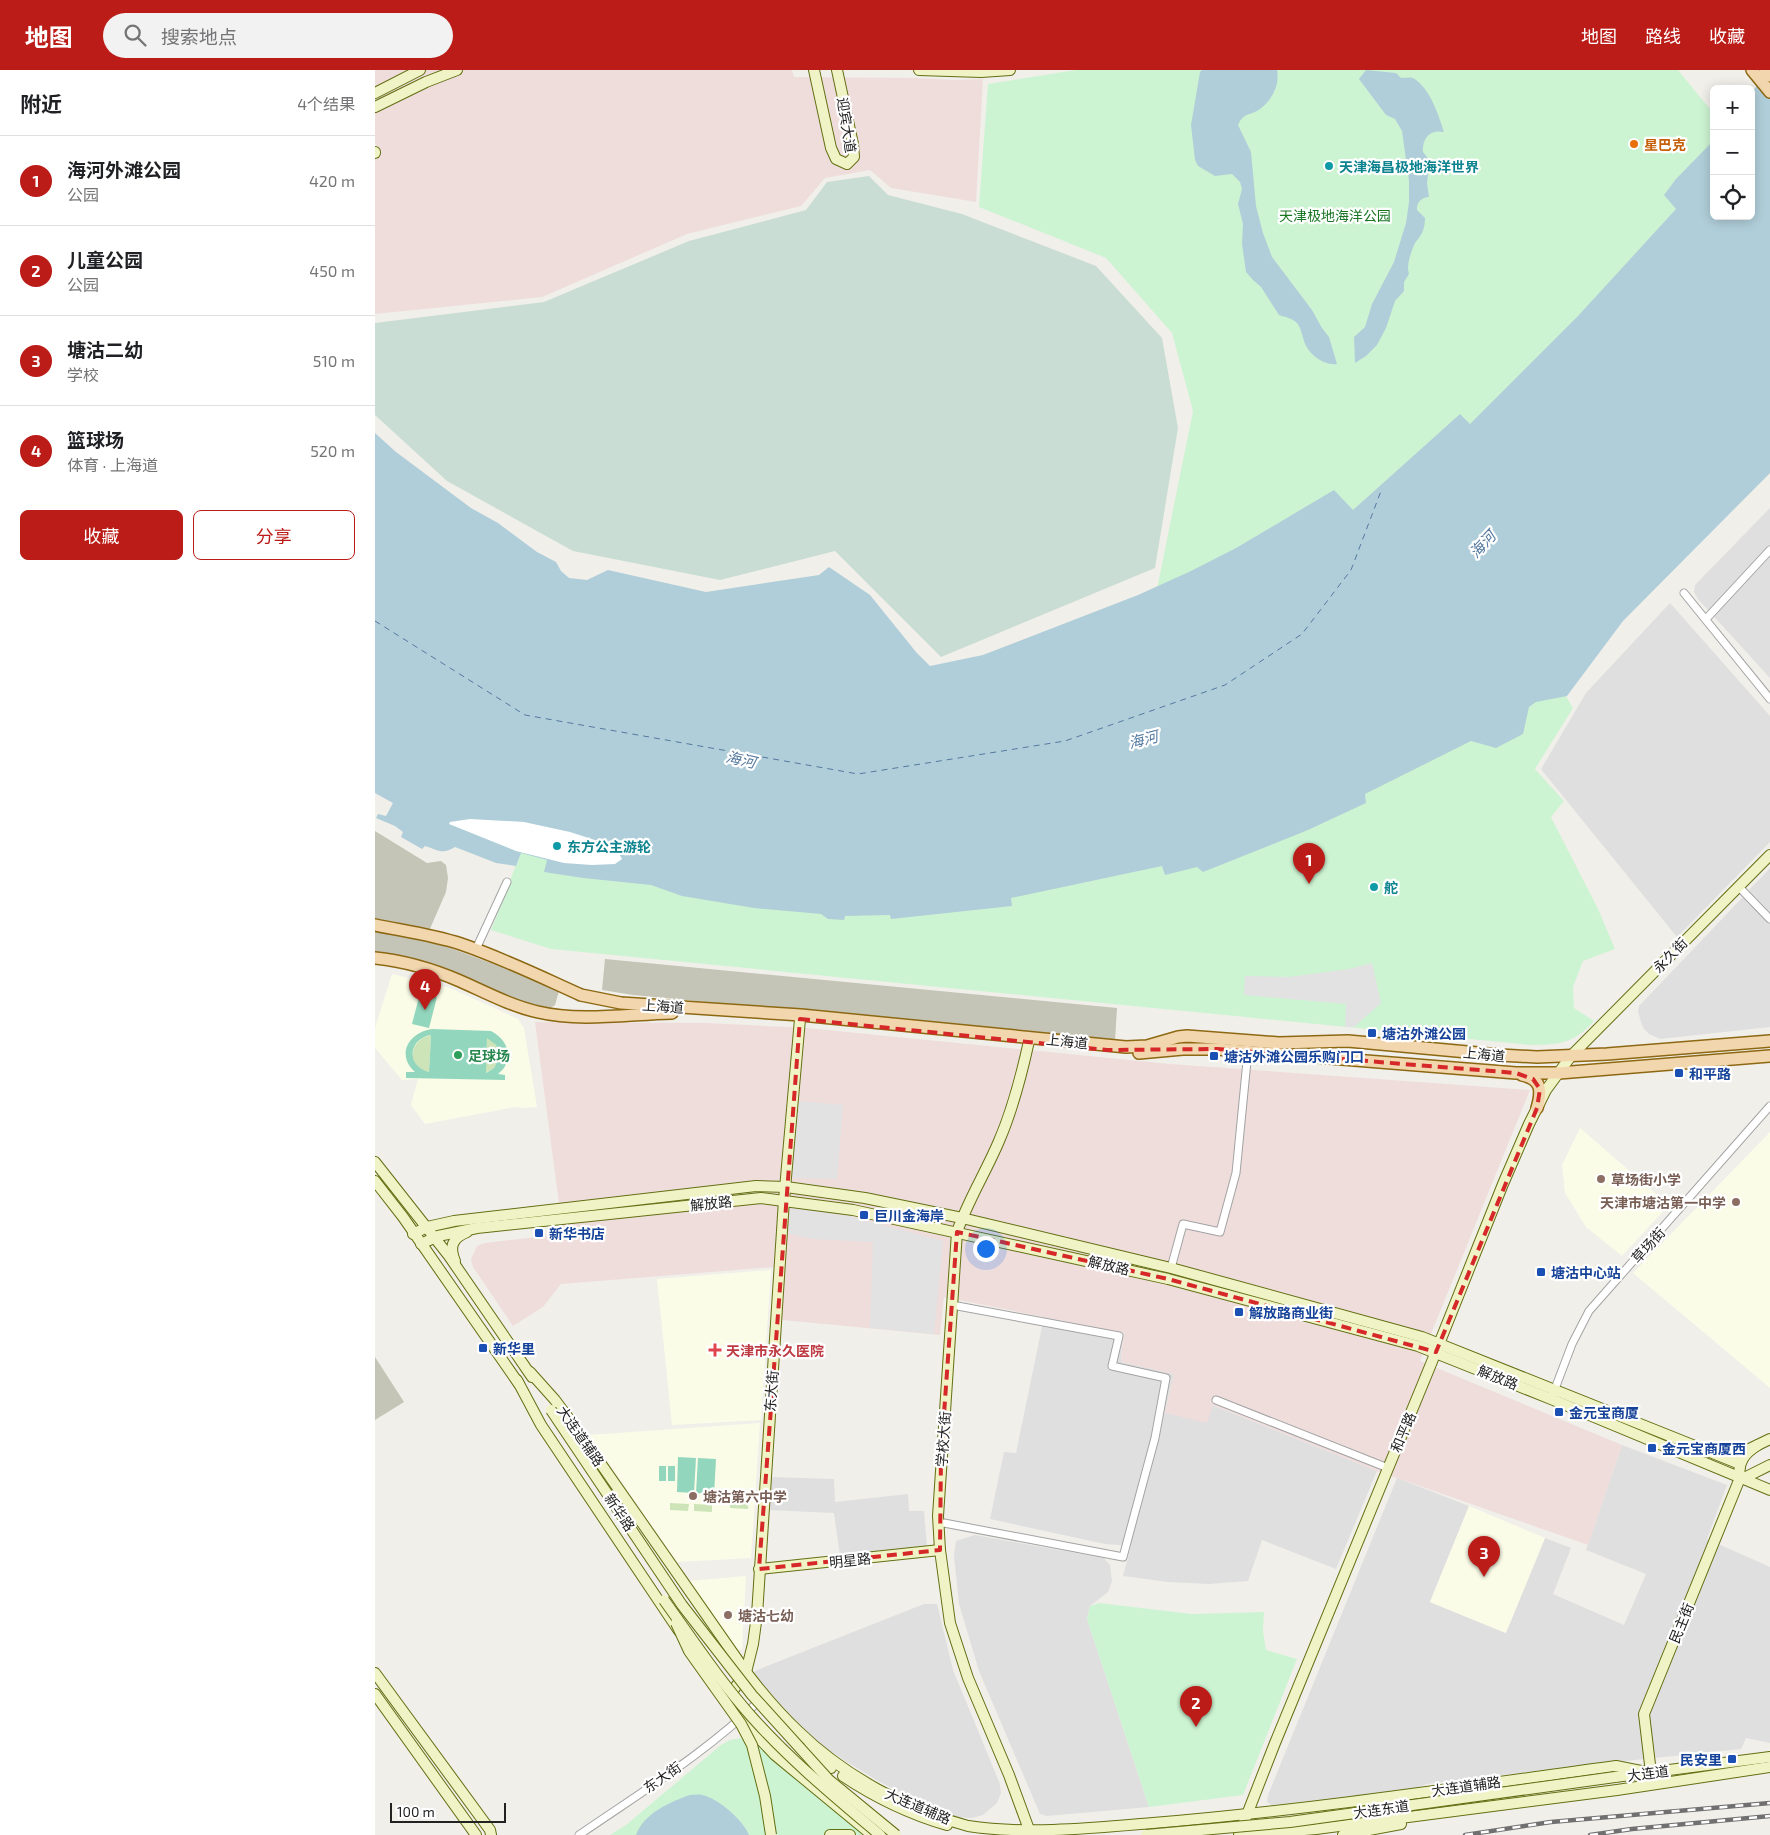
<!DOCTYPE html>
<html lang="zh">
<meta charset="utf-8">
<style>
:root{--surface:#fff;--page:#f2f2f2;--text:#202124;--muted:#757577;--line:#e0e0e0;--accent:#bb1c18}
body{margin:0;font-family:"Exo 2","Noto Sans SC",sans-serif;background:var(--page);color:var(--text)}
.controls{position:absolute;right:15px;top:15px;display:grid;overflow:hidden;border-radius:8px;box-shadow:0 2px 12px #0003}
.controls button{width:45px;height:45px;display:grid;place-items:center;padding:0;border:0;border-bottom:1px solid var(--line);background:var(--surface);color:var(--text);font:25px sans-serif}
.scale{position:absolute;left:15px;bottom:12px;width:116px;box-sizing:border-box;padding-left:5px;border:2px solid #222;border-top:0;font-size:14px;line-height:18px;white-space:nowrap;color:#222;-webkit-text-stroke:4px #fff;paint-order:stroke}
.you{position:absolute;left:610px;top:1178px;width:18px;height:18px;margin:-12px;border:4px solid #fff;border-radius:50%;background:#1a73e8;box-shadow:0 0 0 8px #1a73e833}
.badge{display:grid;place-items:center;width:32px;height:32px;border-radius:50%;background:var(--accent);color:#fff;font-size:16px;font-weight:700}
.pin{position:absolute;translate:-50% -41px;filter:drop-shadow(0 1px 2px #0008)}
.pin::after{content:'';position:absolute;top:26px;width:18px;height:15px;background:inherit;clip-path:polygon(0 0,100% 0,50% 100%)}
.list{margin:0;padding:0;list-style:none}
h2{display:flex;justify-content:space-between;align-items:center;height:65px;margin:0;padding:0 20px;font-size:21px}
h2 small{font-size:16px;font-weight:400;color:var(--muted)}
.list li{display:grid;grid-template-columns:32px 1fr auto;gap:15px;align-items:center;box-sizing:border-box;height:90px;padding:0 20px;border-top:1px solid var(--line)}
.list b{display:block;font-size:19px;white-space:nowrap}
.list p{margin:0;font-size:16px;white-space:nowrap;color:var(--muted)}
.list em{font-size:16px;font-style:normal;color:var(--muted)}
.actions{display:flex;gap:10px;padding:15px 20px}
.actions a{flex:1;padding:11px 0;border:1px solid var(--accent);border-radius:8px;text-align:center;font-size:18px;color:var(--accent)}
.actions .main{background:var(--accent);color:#fff}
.icon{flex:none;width:28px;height:28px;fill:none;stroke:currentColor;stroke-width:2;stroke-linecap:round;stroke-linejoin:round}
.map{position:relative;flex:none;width:1395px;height:1765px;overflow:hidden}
header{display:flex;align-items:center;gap:30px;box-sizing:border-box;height:70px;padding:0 25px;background:var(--accent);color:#fff}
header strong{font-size:24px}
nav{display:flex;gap:28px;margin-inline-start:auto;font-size:18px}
.search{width:350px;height:45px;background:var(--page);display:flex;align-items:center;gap:12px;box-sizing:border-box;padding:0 18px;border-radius:28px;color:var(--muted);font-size:19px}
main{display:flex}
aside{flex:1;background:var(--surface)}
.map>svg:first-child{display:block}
.residential{fill:#e0dfdf}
.commercial{fill:#efdddc}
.education{fill:#fbfce8}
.construction{fill:#c4c5b6}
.grass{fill:#cce4b7}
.wetland{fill:#c9ddd4}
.park{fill:#cdf4d2}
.pitch{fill:#92d6bd;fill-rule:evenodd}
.parking{fill:#e2e2e2}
.water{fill:#b0ced9}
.pier{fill:#fff}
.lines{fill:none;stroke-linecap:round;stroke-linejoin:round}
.ferry{stroke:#5479a0;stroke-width:1;stroke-dasharray:6 5;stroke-linecap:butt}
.street-casing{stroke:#a3a3a3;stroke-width:9}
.secondary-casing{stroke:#636f13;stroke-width:12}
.primary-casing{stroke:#8d6812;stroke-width:14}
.street{stroke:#fff;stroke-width:7}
.secondary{stroke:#f0f3c5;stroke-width:10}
.primary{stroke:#f2d6ae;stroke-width:11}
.rail-casing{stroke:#707070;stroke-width:4.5}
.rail{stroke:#fff;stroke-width:2.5;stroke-dasharray:8;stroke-linecap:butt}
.secondary-bridge-casing{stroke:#636f13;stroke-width:12;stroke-linecap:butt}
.secondary-bridge{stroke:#f0f3c5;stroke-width:10}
.marked{fill:none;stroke:#d62828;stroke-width:4;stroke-dasharray:10 6;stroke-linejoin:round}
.food-dot{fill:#e8710a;stroke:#fff;stroke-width:2}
.culture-dot{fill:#0f9aa8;stroke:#fff;stroke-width:2}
.transit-dot{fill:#1a4fb4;stroke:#fff;stroke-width:2}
.leisure-dot{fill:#2e9e5b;stroke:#fff;stroke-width:2}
.education-dot{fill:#8d6e63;stroke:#fff;stroke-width:2}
.health-dot{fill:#e0444e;stroke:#fff;stroke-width:2}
.labels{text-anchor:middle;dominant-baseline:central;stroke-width:4.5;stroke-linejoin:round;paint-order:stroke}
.street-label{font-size:14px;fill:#222;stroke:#fff}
.food-label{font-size:14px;font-weight:bold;fill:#c56008;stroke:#fff;text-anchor:start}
.culture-label{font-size:14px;font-weight:bold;fill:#0d838f;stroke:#fff;text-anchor:start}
.park-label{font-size:14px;fill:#1a7624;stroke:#fff}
.transit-label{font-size:14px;font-weight:bold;fill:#164399;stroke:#fff;text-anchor:start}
.leisure-label{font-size:14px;font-weight:bold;fill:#27864d;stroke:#fff;text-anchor:start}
.education-label{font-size:14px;font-weight:bold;fill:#785e54;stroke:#fff;text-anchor:start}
.health-label{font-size:14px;font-weight:bold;fill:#be3a42;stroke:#fff;text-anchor:start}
.water-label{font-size:15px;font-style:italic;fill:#5479a0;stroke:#fff}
</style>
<header>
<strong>地图</strong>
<div class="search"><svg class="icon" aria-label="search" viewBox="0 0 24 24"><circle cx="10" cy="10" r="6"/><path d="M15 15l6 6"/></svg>搜索地点</div>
<nav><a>地图</a><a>路线</a><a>收藏</a></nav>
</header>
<main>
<aside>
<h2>附近<small>4个结果</small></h2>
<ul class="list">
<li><span class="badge">1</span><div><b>海河外滩公园</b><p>公园</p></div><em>420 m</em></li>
<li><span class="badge">2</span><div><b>儿童公园</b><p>公园</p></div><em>450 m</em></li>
<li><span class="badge">3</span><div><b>塘沽二幼</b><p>学校</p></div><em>510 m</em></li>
<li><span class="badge">4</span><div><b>篮球场</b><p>体育 · 上海道</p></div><em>520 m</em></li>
</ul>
<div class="actions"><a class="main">收藏</a><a>分享</a></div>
</aside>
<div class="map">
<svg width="1395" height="1765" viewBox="0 0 1395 1765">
<rect width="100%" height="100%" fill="#f1efea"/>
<g class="residential">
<path d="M1395,438V608L1323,529L1319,522L1320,515Z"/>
<path d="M1295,533L1395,646V772L1302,867L1166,699L1211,623Z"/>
<path d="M1395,798V842L1374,820Z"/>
<path d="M1368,827L1395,854V957L1285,969L1274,964L1269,959L1266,952L1263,941L1264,936Z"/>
<path d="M669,1247L749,1263L746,1284L747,1292L799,1304L790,1343L837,1335L1002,1401L961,1499L887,1470L873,1511L834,1514L793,1512L748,1506L756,1476L730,1474L615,1449L629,1382L641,1383Z"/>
<path d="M1247,1375L1352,1415L1332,1469L1395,1497V1673L1371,1668L1366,1679L1202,1696L1052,1714L1038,1719L897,1735L892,1732L893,1725L1022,1408L1094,1436L1055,1532L1130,1563L1170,1468L1196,1478L1178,1524L1249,1555L1271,1504L1211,1480Z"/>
<path d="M395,1407L459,1409L460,1432L533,1424L534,1441H549L552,1477L465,1486L459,1443L392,1440Z"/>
<path d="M600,1465L729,1488L735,1495L737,1511L733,1522L715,1536L712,1549L774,1737L672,1746L665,1744L604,1601L584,1534L579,1486L581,1471Z"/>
<path d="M549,1534H562L578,1600L625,1714L626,1723L622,1733L608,1745L597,1748L580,1747L546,1733L503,1711L443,1674L377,1604L382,1600Z"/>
</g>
<g class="commercial">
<path d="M0,0H417L419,7L540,8L580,10L608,9L601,132L516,118L495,100L450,108L426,136L312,164L167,227L0,244V85L4,82L0,73Z"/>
<path d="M160,952L332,953L432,958L795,994L1155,1020L1045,1291L1247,1375L1213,1475L1002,1401L838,1335L832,1353L790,1343L799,1304L747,1292L746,1284L749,1263L569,1227L565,1265L397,1249L399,1197L186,1214L168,1237L138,1256L98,1197L96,1189L102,1176L110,1173L188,1164Z"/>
</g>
<g class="education">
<path d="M17,904L75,918L143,949L149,958L162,1037L148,1038L140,1037L50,1054L36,1035L43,1009L27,1010L0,978V958Z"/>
<path d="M1205,1058L1294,1135L1247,1186L1211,1157L1190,1123L1187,1095Z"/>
<path d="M1395,1062V1318L1258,1203Z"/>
<path d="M396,1200L386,1350L297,1355L282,1209Z"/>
<path d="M385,1353L376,1488L302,1492L214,1365Z"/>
<path d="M1094,1436L1170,1468L1131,1563L1055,1532Z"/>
<path d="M371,1506L367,1579L360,1580L315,1511Z"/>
</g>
<g class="construction">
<path d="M0,761L52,793L66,791L71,795L73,808L71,822L54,861L0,852Z"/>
<path d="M0,858L62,873L180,917L184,921L180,935L175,938L146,932L0,885Z"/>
<path d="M230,889L742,938L740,971L258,925L227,920Z"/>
<path d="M0,1287L29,1332L0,1350Z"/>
</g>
<g class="grass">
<path d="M56,965L54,1002C31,997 33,970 56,965Z"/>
<path d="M112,967L121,975L125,986L119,998L110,1003Z"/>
<path d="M366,1425H374L373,1439L355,1438V1427H366Z"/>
<path d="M295,1433L314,1434L313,1441L295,1440Z"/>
<path d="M319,1434L337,1435V1442L319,1441Z"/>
</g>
<path class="wetland" d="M494,106L513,125L587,144L721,196L787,268L803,358L780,498L566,587L460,481L345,510L198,481L72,411L0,345V253L169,232L314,171L431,140L452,112Z"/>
<g class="park">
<path d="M701,0H1303L1339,44V102L1109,351L973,450L781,524L818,341L797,263L731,188L604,137L613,14Z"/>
<path d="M1186,618L1198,638L1160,699L1189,731L1176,747L1223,839L1240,879L1208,891L1198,917L1199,938L1219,951C1199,973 1185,975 1156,975L176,879L116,860L149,774Z"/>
<path d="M724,1533L817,1544L889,1542L888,1561L891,1580L922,1589L868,1725L774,1737L712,1549L715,1536Z"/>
<path d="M366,1668L379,1673L391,1682L490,1765H235L251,1755L346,1675L355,1670Z"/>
</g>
<g class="pitch">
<path d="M45,923L62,927L54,958L37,954Z"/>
<path d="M57,959L116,961C134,970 140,991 123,1004L130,1005V1010L31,1008V1002H40C20,984 35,962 57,959ZM55,965L56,966L54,1002C31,996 33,970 55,965ZM112,968L121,975L125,986L119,998L111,1003Z"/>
<path d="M303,1387L321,1388L319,1423L302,1422Z"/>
<path d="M323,1388L341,1389L339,1424L321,1423Z"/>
<rect x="284" y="1396" width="7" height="15"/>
<rect x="293" y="1396" width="7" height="15"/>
</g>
<g class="parking">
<path d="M997,893L1006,933L979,957H970L971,934L869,925L870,906L914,907L974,899Z"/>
<path d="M423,1031L468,1035L462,1109L415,1108Z"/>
<path d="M415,1138L475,1146L568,1171L559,1264L495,1258L498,1172L439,1169L413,1164Z"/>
</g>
<g class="water">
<path d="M827,0H902C905,15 897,30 885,39C875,46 869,42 863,55L876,82L881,136L888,163L897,187L937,240L947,258L954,267L962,294C949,296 933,284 929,271C927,265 926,258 922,253C917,248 910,247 904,245L886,217L878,210L871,202L867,174L868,154L863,134L867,119L865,112L857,104L840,106L823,96L820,90L816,55L825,2Z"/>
<path d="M991,0L1021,3L1026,8C1031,8 1037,6 1041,10C1056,21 1064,46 1069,62C1054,59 1047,69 1048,82L1055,91L1052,113L1054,127C1047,127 1041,133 1042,140L1050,148C1050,153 1049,159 1047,163C1045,167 1042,170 1040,173C1036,182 1031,195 1034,204L1029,212V221L1020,231L1011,258L1002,275L991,286L980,293L979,267L990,257L997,234L1019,192L1031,153L1034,132V111L1027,61L1020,49L1011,45L984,9Z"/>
<path d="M1395,0V403L1248,551L1192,626L1161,632L1154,637L1148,664L1121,678L1096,671L990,724L991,733L933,760L828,802L822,797L790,805L787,796L636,828L637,836L516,849L515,845L470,846L469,850L453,849L446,844L379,838L307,826L276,815L208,808L169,802L172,790L146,783L141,796L121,793L80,777C67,785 63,780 50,776L47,779L26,767L28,762L20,756L1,748L3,744L11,746L18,733L0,723V363L21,382L96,438L123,453L162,482L181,492L186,501L194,508L212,510L233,500L331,522L444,505L454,497L495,525L541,582L555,596L608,585L763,525L816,501L861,478L959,420L978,440L1085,344L1095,354L1203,246L1301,139L1289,125L1301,109L1339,70V146H1376V23Z"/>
<path d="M315,1725C319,1725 323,1724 327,1725C343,1728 368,1750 374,1765H261C269,1743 295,1732 315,1725Z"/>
</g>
<path class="pier" d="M95,749L149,752L195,762L226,772L242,780L247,789L240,794L217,795L189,793L141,781L74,754L75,752Z"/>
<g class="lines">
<path class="ferry" d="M0,551L150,645L483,704L690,671L850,615L927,564L976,500L1006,421"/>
<defs>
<g id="street">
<path d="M1309,523L1395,629"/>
<path d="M1331,549L1395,480"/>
<path d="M1364,817L1395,849"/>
<path d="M101,879L132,812"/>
<path d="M796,1198L808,1154L845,1162L861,1103L873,981"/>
<path d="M1178,1324L1197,1274L1214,1241L1395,1036"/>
<path d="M841,1330L1013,1398"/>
<path d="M564,1455L569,1453L748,1487L780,1368L791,1308L737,1296L744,1266L577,1235"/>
<path d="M204,1765C265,1723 334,1681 386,1629"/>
</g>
<g id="secondary">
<path d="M439,0L456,78L461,89L472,94L479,87L478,74L462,0"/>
<path d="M544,0L606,2L635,0"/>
<path d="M0,23L45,0"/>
<path d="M0,37L51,12L82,0"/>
<path d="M0,82V83"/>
<path d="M654,971C647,1003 637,1041 624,1071C611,1102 593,1130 582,1162L563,1446L565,1480L575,1553L593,1608L634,1705L656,1765"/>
<path d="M0,1092L74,1186L157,1307"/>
<path d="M0,1111L28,1147L144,1314"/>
<path d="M38,1164L52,1157L79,1151L381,1116L411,1117L490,1128L587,1148L796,1198L1047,1267L1365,1394"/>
<path d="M46,1174L63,1166L102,1158L386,1128L478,1140L793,1209L1043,1276L1176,1329L1395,1420"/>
<path d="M80,1191C74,1177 77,1168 92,1162"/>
<path d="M155,1302L180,1330L203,1361L371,1602C387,1623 404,1643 423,1661C468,1705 532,1740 593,1756C650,1765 719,1758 778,1753C933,1740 1087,1717 1241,1696L1276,1703L1269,1644L1365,1408C1362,1392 1370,1383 1383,1375"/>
<path d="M142,1310L166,1355L304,1561"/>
<path d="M1348,1385L1364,1384L1395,1369"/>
<path d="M1365,1408L1373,1406L1395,1395"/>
<path d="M384,1499L565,1480"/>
<path d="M0,1603L115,1760L116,1765"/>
<path d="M0,1624L101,1765"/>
<path d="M353,1628L371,1602L378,1574L382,1545L409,1130L425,949"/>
<path d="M364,1644L382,1666L400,1685L497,1765"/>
<path d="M429,1679L456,1698"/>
<path d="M468,1706C501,1728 534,1744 572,1755"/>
<path d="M1240,1707L1395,1687"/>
<path d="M455,1765H475"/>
<path d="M864,1765L900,1673L1056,1294L1128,1114L1154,1054L1171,1020L1196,986L1395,785"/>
<path d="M871,1765L941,1759L1242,1720L1395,1697"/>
<path d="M968,1765L1026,1754"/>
</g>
<g id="primary">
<path d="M1377,0L1395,22"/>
<path d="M1390,0L1395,6"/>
<path d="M0,855C29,861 58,865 86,874C127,888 166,907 206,925L246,933L426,945L751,977L772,976L803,967L812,966L904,973L973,971L1125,985L1162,987L1232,984L1395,971"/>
<path d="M0,888C30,891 57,899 85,911C110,922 136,936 163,942C205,952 254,944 297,943"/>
<path d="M764,983L808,979H842L1141,1003H1184L1395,986"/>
<path d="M1147,1005C1167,1009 1167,1021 1162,1038"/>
</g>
</defs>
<use href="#street" class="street-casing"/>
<use href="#secondary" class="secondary-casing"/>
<use href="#primary" class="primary-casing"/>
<use href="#street" class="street"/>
<use href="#secondary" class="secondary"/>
<use href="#primary" class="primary"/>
<defs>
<g id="rail">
<path d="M1090,1765L1176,1752L1395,1733"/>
<path d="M1215,1765L1257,1759L1395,1746"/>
</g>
</defs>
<use href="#rail" class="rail-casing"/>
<use href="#rail" class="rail"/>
<defs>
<g id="secondary-bridge">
<path d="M176,1340L307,1535L377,1625L454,1710L521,1765"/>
<path d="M289,1530C317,1569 344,1610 376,1646C415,1690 460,1727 505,1765"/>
<path d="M301,1553L314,1581L366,1654L377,1675L390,1726L396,1765"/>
<path d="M771,1765L915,1752L1240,1707"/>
</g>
</defs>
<use href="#secondary-bridge" class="secondary-bridge-casing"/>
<use href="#secondary-bridge" class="secondary-bridge"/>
</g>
<path class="marked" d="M425,949L732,980L842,979L1141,1003L1158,1009L1165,1019L1162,1038L1061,1282L793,1209L582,1162L566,1386L565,1480L384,1499Z"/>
<circle class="food-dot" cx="1259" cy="74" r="5"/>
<g class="culture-dot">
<circle cx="954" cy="96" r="5"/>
<circle cx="182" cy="776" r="5"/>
<circle cx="999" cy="817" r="5"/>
</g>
<g class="transit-dot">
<rect x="992" y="958" width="10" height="10" rx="2.5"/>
<rect x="834" y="981" width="10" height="10" rx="2.5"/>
<rect x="1299" y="998" width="10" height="10" rx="2.5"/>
<rect x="484" y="1140" width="10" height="10" rx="2.5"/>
<rect x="159" y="1158" width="10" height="10" rx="2.5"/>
<rect x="1161" y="1197" width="10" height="10" rx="2.5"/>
<rect x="859" y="1237" width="10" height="10" rx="2.5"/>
<rect x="103" y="1273" width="10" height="10" rx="2.5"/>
<rect x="1179" y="1337" width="10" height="10" rx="2.5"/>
<rect x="1272" y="1373" width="10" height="10" rx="2.5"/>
<rect x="1352" y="1684" width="10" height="10" rx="2.5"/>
</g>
<circle class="leisure-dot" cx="83" cy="985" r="5"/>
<g class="education-dot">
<circle cx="1226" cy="1109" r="5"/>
<circle cx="1361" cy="1132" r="5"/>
<circle cx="318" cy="1426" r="5"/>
<circle cx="353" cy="1545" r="5"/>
</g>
<path class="health-dot" d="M337.5 1272.5h5v5h5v5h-5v5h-5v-5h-5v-5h5z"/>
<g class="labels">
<g class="street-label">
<text transform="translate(472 55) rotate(81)">迎宾大道</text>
<text transform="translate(1295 885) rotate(-46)">永久街</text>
<text transform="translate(288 936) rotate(4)">上海道</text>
<text transform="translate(692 971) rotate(6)">上海道</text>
<text transform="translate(1109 984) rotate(6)">上海道</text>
<text transform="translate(336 1133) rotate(-6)">解放路</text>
<text transform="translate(1273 1175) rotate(-48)">草场街</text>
<text transform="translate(734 1195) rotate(13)">解放路</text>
<text transform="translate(1123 1307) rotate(22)">解放路</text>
<text transform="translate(396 1321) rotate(-86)">东大街</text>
<text transform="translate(1028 1362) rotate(-67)">和平路</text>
<text transform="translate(206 1366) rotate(55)">大连道辅路</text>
<text transform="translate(568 1369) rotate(-86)">学校大街</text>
<text transform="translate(245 1442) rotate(56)">新华路</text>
<text transform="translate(475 1490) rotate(-6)">明星路</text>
<text transform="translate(1306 1553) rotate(-68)">民主街</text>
<text transform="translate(1273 1703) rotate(-7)">大连道</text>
<text transform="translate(287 1707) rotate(-35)">东大街</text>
<text transform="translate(1091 1716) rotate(-8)">大连道辅路</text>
<text transform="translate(543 1736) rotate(23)">大连道辅路</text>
<text transform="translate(1006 1739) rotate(-8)">大连东道</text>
</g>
<g class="food-label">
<text x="1269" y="74">星巴克</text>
</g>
<g class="culture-label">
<text x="964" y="96">天津海昌极地海洋世界</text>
<text x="192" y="776">东方公主游轮</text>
<text x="1009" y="817">舵</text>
</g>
<g class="park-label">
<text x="960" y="145">天津极地海洋公园</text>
</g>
<g class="transit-label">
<text x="1007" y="963">塘沽外滩公园</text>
<text x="849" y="986">塘沽外滩公园乐购门口</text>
<text x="1314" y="1003">和平路</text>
<text x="499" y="1145">巨川金海岸</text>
<text x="174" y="1163">新华书店</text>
<text x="1176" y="1202">塘沽中心站</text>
<text x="874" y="1242">解放路商业街</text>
<text x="118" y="1278">新华里</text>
<text x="1194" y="1342">金元宝商厦</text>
<text x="1287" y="1378">金元宝商厦西</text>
<text x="1347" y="1689" text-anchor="end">民安里</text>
</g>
<g class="leisure-label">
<text x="93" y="985">足球场</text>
</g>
<g class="education-label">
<text x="1236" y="1109">草场街小学</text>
<text x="1351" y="1132" text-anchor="end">天津市塘沽第一中学</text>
<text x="328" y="1426">塘沽第六中学</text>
<text x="363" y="1545">塘沽七幼</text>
</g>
<g class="health-label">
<text x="351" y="1280">天津市永久医院</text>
</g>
<g class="water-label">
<text transform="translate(1107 474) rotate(-47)">海河</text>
<text transform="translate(768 669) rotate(-14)">海河</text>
<text transform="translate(366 689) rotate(13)">海河</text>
</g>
</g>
</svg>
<div class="controls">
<button>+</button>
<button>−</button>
<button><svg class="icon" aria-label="locate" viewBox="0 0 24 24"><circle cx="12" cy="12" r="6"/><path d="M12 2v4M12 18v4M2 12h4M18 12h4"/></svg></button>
</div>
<div class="scale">100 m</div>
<div class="you"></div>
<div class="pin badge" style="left:934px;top:814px">1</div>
<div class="pin badge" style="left:821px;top:1657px">2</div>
<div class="pin badge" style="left:1109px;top:1507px">3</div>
<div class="pin badge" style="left:50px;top:940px">4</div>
</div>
</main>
